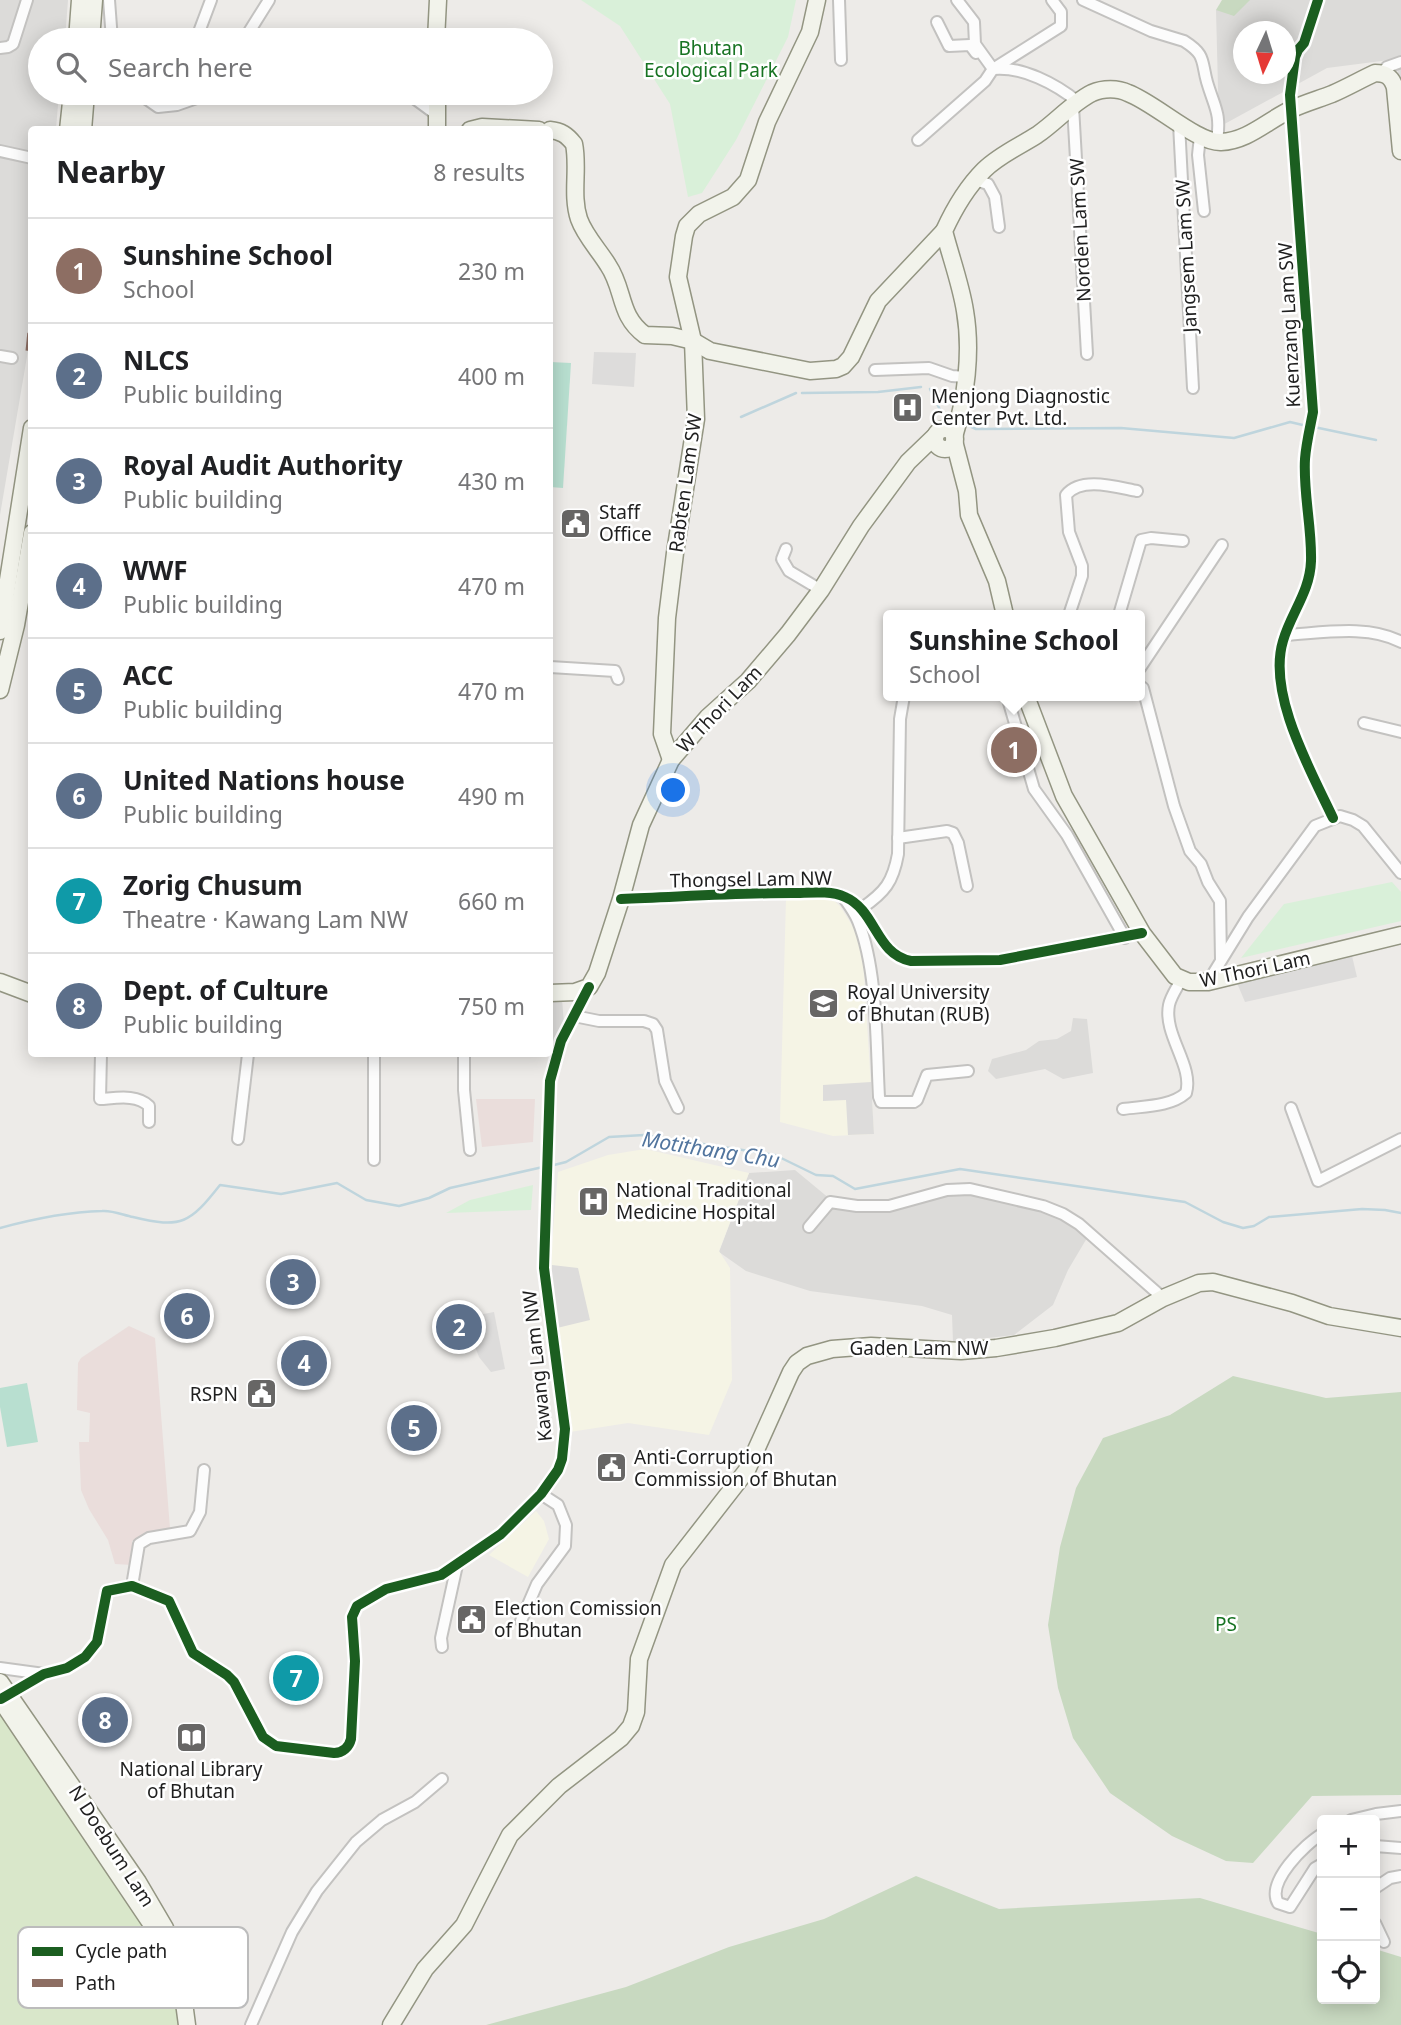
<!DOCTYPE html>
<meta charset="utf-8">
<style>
:root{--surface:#fff;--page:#f2f2f2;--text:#202124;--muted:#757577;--line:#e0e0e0;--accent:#db2777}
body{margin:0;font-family:"Noto Sans",sans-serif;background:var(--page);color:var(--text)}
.controls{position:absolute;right:21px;bottom:21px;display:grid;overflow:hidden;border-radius:7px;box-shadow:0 4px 18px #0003}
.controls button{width:63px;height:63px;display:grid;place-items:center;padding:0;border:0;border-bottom:2px solid var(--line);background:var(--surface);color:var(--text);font:35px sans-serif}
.compass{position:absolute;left:1233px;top:21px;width:63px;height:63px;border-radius:50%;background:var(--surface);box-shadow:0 4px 18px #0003;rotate:184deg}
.you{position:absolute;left:674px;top:791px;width:24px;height:24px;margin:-18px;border:5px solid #fff;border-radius:50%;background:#1a73e8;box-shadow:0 0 0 10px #1a73e833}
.badge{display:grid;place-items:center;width:46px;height:46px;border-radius:50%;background:var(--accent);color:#fff;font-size:23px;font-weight:700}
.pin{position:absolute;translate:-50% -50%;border:4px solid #fff;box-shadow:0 2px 7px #0006}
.popup{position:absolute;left:883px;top:610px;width:262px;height:91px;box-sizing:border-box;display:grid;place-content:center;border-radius:7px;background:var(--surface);filter:drop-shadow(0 2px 5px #0005);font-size:23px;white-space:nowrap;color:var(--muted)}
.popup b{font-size:26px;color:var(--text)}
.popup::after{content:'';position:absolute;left:50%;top:100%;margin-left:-14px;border:14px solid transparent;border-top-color:var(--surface)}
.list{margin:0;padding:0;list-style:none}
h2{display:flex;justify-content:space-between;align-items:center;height:91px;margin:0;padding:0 28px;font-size:30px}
h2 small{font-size:23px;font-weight:400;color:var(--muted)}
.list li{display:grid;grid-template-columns:46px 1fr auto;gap:21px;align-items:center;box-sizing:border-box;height:105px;padding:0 28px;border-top:2px solid var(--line)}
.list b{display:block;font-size:26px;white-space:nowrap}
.list p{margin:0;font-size:23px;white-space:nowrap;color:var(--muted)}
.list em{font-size:23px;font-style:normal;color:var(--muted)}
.icon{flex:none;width:38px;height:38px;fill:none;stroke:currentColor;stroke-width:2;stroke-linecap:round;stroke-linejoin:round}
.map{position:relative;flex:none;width:1401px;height:2025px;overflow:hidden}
.search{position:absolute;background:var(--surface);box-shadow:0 4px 18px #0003;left:28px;top:28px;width:525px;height:77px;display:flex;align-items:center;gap:18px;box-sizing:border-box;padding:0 24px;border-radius:38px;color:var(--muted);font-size:26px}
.panel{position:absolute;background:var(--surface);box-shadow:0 4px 18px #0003;left:28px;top:126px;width:525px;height:931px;border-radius:7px}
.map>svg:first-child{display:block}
.residential{fill:#dcdbd9;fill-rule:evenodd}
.commercial{fill:#eadddb}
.education{fill:#f5f4e5}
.grass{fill:#d9e7ca}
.forest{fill:#c8d9c0}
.park{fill:#d9f0d9}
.pitch{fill:#b8dfd0}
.parking{fill:#dddcdb}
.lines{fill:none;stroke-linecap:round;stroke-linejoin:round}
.stream{stroke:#bfd5dd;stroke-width:2.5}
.street-casing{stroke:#c3c2c0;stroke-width:14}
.secondary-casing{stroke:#939582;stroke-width:19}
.street{stroke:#fcfcfc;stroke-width:10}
.secondary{stroke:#f2f3eb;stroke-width:16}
.quiet{stroke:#8d6e63;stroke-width:9;stroke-dasharray:18 9;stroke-linecap:butt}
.cycleway-casing{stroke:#fff;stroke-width:15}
.cycleway{stroke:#1b5e20;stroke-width:10}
.labels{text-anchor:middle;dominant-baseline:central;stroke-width:5;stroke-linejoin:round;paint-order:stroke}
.park-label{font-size:19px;fill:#177322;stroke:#fff}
.street-label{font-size:19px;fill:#1f1f1f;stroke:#fff}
.poi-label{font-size:19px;fill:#1f1f1f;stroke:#fff;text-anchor:start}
.water-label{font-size:21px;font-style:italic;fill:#52759e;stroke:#fff}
.key{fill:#fff;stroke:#bcbcbc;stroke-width:2}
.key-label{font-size:19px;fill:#1f1f1f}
</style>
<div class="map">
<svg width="1401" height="2025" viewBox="0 0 1401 2025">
<rect width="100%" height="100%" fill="#edebe8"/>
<g class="residential">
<path d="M0,0H68L65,40H40V93H59L56,129L32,130L31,333L0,515Z"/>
<path d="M1242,0H1401V150L1397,59L1327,68L1219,127L1216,10ZM1244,32H1286V74H1244Z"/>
<path d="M550,1000H562L564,1023L550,1049Z"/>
<path d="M1073,1018L1087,1019L1093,1073L1063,1079L1045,1069L996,1079L988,1071L992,1059L1026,1050L1039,1041L1057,1039L1071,1031Z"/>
<path d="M795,1170L830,1199L891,1209L948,1193L990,1196L1060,1217L1078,1229L1087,1238L1068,1270L1053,1305L1014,1335L953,1342L952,1315L922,1306L810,1291L746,1271L719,1252L749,1173Z"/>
</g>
<g class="commercial">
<path d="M476,1099H535L533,1142L482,1147Z"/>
<path d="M129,1326L155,1338L171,1541H132V1565L115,1564L108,1540L89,1509L81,1490L79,1442H89L90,1413L77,1410L78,1363L81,1358Z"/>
</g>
<g class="education">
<path d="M786,898H831L840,906L855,930L863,960L874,1134L833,1136L780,1122Z"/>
<path d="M645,1149L749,1173L719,1251L730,1268L732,1380L709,1435L628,1423L570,1432L549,1279L558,1172L608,1155Z"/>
<path d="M536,1511L544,1521L549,1539L528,1577L489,1555Z"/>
</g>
<path class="grass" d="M0,1705L148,1917L163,1948L174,1981L178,2025H0Z"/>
<g class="forest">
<path d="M1222,0H1250L1234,16L1216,10Z"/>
<path d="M1233,1376L1326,1398L1401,1392V1795L1312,1796L1253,1863L1226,1861L1172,1836L1110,1793L1073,1738L1058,1688L1048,1625L1060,1547L1076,1488L1103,1438L1170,1415Z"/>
<path d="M916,1876L999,1909L1200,1898L1322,1934V1999H1375V1949L1401,1957V2025H486L626,1987L729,1947L824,1919Z"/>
</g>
<g class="park">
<path d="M581,0H796L788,37L736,140L702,193L688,197L670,104L620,26Z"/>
<path d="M1392,882L1401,892V921L1241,958L1284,904Z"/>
<path d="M533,1185L531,1210L446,1213L470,1200Z"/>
</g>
<g class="pitch">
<path d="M550,362L571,363L563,488L550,487Z"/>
<path d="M27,1383L38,1442L7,1447L0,1407V1388Z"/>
</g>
<g class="parking">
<path d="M594,352L636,353L634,387L592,384Z"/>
<path d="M1352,956L1357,977L1245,1002L1237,983Z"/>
<path d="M871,1082L874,1134L848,1135L846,1100L823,1101V1085Z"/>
<path d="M552,1265L578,1268L590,1320L557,1328L551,1280Z"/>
<path d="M494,1312L505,1369L491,1372L479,1357L466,1323L468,1317Z"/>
</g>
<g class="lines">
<g class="stream">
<path d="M930,389L942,414"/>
<path d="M802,393L878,392L921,387"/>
<path d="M741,417L796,393"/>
<path d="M967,425L976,429L1121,428L1234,438L1290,422L1307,426"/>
<path d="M1314,427L1376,440"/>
<path d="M550,1166L566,1162L609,1137L644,1135L775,1155L816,1175L833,1176L855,1189L960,1169L1185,1202L1223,1222L1243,1228L1254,1226L1269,1217L1362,1209L1385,1210L1401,1213"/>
<path d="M0,1228C33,1219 67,1212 102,1211C112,1210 123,1215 133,1217C182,1229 190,1223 220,1185L281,1194L337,1183L366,1200L399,1206L429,1198L450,1188L543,1167"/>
</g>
<defs>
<g id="street">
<path d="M109,0L112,40"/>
<path d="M839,0L841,60"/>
<path d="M957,0L974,22L975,44L993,69C1022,66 1056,84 1078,102"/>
<path d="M1083,0L1151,31L1184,41C1206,55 1201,60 1207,82C1215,109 1221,112 1217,142"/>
<path d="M1318,0L1304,43L1298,50L1295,57L1290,95L1313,412C1310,428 1306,444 1305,459C1303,493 1312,527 1311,561C1310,592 1291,613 1283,641C1267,694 1311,771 1333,818"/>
<path d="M937,22L949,46L970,45L976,53"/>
<path d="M196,40L211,0"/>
<path d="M244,40L269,0"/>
<path d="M0,48L8,47L13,44L27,0"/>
<path d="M1382,73L1387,67L1401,62"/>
<path d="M138,93L158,107L177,105L211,93"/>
<path d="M407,93L437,115"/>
<path d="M1073,106L1087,354"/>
<path d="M1179,124L1193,388"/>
<path d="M1200,136L1198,155L1204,211"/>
<path d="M918,140L985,81L993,69L1061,26V12L1052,0"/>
<path d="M0,151L32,158"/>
<path d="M975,180L988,184L995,197L999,227"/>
<path d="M0,356L12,358"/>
<path d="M875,370L929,368L952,376L966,377"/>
<path d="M786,549L782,559L789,571L821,590"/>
<path d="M1069,615L1082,576V566L1069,532L1066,495C1081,476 1116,487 1137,491"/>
<path d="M1119,615L1141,540L1151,538L1183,541"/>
<path d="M1286,635C1321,633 1369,624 1401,642"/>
<path d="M550,667L615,671L618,679"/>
<path d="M1140,668L1222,545"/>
<path d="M1140,686L1143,688L1174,806L1190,851L1201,864L1208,882L1220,901L1221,960"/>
<path d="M1007,696L1034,789L1067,835L1125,938"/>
<path d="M1364,723L1401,732"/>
<path d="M898,838L947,831L953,833L958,843L967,886"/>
<path d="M844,898C849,905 855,913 858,921C878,971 876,1044 879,1097L881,1102H914L917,1100L927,1075L968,1071"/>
<path d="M621,899C678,897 735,893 792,893C809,893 829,890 845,897C876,910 876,955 911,961L1000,960L1142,933"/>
<path d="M862,908C885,892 893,882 898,854L900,719L904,696"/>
<path d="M1208,982L1248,917L1315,826L1340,816L1353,820L1363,826L1401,873"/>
<path d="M574,1016L599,1021H644L653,1024L657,1030L665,1081L678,1108"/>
<path d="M101,1054L100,1099C117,1098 137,1094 149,1106V1122"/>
<path d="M464,1054V1090L470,1150"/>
<path d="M1291,1108L1318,1181L1401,1139"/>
<path d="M1123,1109C1144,1106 1170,1107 1186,1093C1194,1066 1163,1035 1169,1005C1171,996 1177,988 1181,980"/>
<path d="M238,1139L248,1054"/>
<path d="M374,1160V1054"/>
<path d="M809,1227L830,1202L857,1206H889L947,1190L970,1189L1043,1206L1063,1214L1079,1224L1163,1298"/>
<path d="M132,1586L139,1544L149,1538L190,1531L200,1512L204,1470"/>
<path d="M521,1621L537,1584L565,1546L566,1525L558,1505L541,1494"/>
<path d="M442,1647L441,1638L457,1565"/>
<path d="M0,1668L44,1674"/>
<path d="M5,1696L44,1674L67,1668L85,1657L97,1642L107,1591L132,1586L169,1601L193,1653L227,1675L234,1682L263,1737L276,1746L334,1753C343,1753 349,1747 351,1739L355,1661L352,1617L357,1606L386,1589L441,1575L501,1534L541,1494L558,1470L562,1459L565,1429L544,1268L550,1081L561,1041L589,987"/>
<path d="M1351,1820L1376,1814L1401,1811"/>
<path d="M1322,1834C1305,1844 1266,1882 1278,1903L1290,1907L1315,1868L1322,1864"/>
<path d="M1375,1846L1401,1848"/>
<path d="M1375,1888L1390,1878L1401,1876"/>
<path d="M1375,1923L1384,1942"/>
<path d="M251,2025L292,1932L317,1891L356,1842L382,1820L415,1802L442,1779"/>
</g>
<g id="secondary">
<path d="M77,40L80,0"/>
<path d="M91,40L94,0"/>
<path d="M436,40L438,0"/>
<path d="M437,93V130"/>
<path d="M68,130L72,93"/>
<path d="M83,130L86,93"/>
<path d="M470,130L482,127L539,130"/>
<path d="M550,130C561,131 567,135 574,144C579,168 571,195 579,219C585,236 599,250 608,265C625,290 618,315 645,335L672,336L693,341L710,351L810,371L836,369L843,366L851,357L878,301L944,231"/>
<circle cx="945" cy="439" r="10"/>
<path d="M954,437C966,398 972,352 965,311C961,285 951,258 944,231C954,209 967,187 984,170C999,155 1020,146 1037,135C1056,122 1072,103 1092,93C1103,88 1118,88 1128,93C1155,103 1197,143 1221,142C1248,141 1268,120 1292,109C1305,103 1319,99 1332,94C1346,88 1360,80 1375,73C1386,73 1392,77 1395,88L1401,151"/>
<path d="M954,441L967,491L969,515L997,581L1005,615"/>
<path d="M0,631L32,428"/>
<path d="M0,690L16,625L32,533"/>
<path d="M1026,696L1064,796L1142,933L1175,976L1189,982H1208L1401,935"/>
<path d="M671,760L662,734L667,618L675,553L696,419L693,341L678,277L684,236L687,226L699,214L733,197L748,180L767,122L810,32L817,0"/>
<path d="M0,982L32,994"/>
<path d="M550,993L575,992L589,987L597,973L621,899L641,825L671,760L708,717L748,681L788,634L821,590L861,526L908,462L935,436"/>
<path d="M0,1682L138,1882L165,1928L179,1965L187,2025"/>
<path d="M0,1699L150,1922"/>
<path d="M391,2025L425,1969L464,1925L510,1835L559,1786L621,1738L631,1726L636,1712L639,1659L673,1565L747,1470L791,1372L797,1363L807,1356L832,1349L871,1346L961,1351L996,1348L1055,1338L1118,1323L1163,1298L1199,1283L1213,1282L1292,1303L1329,1316L1401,1328"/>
</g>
</defs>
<use href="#street" class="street-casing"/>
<use href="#secondary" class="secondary-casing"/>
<use href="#street" class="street"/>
<use href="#secondary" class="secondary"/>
<path class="quiet" d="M30,351L32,331"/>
<defs>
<g id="cycleway">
<path d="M1318,0L1304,43L1298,50L1295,57L1290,95L1313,412C1310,428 1306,444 1305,459C1303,493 1312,527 1311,561C1310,592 1291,613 1283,641C1267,694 1311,771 1333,818"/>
<path d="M621,899C678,897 735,893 792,893C809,893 829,890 845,897C876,910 876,955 911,961L1000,960L1142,933"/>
<path d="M1,1699L44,1674L67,1668L85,1657L97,1642L107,1591L132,1586L169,1601L193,1653L227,1675L234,1682L263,1737L276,1746L334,1753C343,1753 349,1747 351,1739L355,1661L352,1617L357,1606L386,1589L441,1575L501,1534L541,1494L558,1470L562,1459L565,1429L544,1268L550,1081L561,1041L589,987"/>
</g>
</defs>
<use href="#cycleway" class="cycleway-casing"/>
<use href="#cycleway" class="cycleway"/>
</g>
<defs>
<symbol id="hospital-square" viewBox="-11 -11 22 22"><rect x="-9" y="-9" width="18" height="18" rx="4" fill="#676665" stroke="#fff"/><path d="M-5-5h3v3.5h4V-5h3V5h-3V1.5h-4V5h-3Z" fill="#fff"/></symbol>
<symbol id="civic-square" viewBox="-11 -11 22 22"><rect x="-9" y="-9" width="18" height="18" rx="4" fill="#676665" stroke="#fff"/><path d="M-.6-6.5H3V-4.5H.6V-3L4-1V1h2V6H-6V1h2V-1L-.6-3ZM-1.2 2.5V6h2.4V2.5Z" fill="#fff"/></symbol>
<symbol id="university-square" viewBox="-11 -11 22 22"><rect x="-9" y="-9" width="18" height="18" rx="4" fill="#676665" stroke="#fff"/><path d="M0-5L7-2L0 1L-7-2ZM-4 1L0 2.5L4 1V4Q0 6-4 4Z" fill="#fff"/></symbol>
<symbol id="library-square" viewBox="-11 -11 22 22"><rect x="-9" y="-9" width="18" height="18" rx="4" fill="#676665" stroke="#fff"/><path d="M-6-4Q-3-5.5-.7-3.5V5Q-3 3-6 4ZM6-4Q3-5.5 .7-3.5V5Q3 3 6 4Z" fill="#fff"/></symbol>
</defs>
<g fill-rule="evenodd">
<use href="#hospital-square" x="890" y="390" width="35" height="35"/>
<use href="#civic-square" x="558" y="506" width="35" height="35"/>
<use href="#university-square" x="806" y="986" width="35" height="35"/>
<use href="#hospital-square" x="576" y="1184" width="35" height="35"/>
<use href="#civic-square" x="244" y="1376" width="35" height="35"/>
<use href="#civic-square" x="594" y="1450" width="35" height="35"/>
<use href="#civic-square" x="454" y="1602" width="35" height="35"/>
<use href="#library-square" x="174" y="1720" width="35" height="35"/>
</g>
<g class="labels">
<g class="park-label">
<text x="711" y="48">Bhutan<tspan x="711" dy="22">Ecological Park</tspan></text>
<text x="1226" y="1624">PS</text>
</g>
<g class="street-label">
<text transform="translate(1080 230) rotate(-93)">Norden Lam SW</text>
<text transform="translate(1186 256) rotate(-93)">Jangsem Lam SW</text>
<text transform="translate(1289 325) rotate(-93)">Kuenzang Lam SW</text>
<text transform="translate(685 483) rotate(-82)">Rabten Lam SW</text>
<text transform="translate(719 709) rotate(-46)">W Thori Lam</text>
<text transform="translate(751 879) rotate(-1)">Thongsel Lam NW</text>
<text transform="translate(1255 969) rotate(-12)">W Thori Lam</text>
<text x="919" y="1348">Gaden Lam NW</text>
<text transform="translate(537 1366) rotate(-96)">Kawang Lam NW</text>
<text transform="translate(112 1846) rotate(57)">N Doebum Lam</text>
</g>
<g class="poi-label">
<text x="931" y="396">Menjong Diagnostic<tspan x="931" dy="22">Center Pvt. Ltd.</tspan></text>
<text x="599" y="512">Staff<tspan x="599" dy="22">Office</tspan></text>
<text x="847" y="992">Royal University<tspan x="847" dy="22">of Bhutan (RUB)</tspan></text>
<text x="616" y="1190">National Traditional<tspan x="616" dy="22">Medicine Hospital</tspan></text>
<text x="238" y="1394" text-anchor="end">RSPN</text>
<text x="634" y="1457">Anti-Corruption<tspan x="634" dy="22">Commission of Bhutan</tspan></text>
<text x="494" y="1608">Election Comission<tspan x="494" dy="22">of Bhutan</tspan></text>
<text x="191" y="1769" text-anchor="middle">National Library<tspan x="191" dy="22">of Bhutan</tspan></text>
</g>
<g class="water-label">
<text transform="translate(711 1149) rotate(9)">Motithang Chu</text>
</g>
</g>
<rect x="18" y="1927" width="230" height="81" rx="10" class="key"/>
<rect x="32" y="1947" width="31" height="9" fill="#1b5e20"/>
<rect x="32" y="1979" width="31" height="8" fill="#8d6e63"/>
<g class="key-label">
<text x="75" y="1958">Cycle path</text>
<text x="75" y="1990">Path</text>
</g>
</svg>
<div class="controls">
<button>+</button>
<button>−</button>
<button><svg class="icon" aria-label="locate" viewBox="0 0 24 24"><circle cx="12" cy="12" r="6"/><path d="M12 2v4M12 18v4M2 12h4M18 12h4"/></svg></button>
</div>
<svg class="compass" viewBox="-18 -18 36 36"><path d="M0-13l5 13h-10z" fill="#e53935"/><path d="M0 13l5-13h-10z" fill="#757577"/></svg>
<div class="you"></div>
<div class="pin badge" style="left:1014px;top:750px;background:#8d6e63">1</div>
<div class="popup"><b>Sunshine School</b>School</div>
<div class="pin badge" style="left:459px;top:1327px;background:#5c6f8a">2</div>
<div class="pin badge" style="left:293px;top:1282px;background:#5c6f8a">3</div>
<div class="pin badge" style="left:304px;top:1363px;background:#5c6f8a">4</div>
<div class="pin badge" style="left:414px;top:1428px;background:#5c6f8a">5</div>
<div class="pin badge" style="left:187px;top:1316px;background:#5c6f8a">6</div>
<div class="pin badge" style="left:296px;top:1678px;background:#0f9aa8">7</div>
<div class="pin badge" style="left:105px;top:1720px;background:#5c6f8a">8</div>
<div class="search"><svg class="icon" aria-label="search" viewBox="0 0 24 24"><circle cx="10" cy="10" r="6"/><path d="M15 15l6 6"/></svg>Search here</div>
<section class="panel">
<h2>Nearby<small>8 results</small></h2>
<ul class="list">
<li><span class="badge" style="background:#8d6e63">1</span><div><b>Sunshine School</b><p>School</p></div><em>230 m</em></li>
<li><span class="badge" style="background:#5c6f8a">2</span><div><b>NLCS</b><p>Public building</p></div><em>400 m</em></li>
<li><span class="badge" style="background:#5c6f8a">3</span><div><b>Royal Audit Authority</b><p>Public building</p></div><em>430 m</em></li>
<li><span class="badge" style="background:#5c6f8a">4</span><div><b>WWF</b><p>Public building</p></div><em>470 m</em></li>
<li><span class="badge" style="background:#5c6f8a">5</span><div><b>ACC</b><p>Public building</p></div><em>470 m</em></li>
<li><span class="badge" style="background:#5c6f8a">6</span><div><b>United Nations house</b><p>Public building</p></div><em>490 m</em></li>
<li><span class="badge" style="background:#0f9aa8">7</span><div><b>Zorig Chusum</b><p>Theatre · Kawang Lam NW</p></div><em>660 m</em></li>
<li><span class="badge" style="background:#5c6f8a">8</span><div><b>Dept. of Culture</b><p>Public building</p></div><em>750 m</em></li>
</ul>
</section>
</div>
